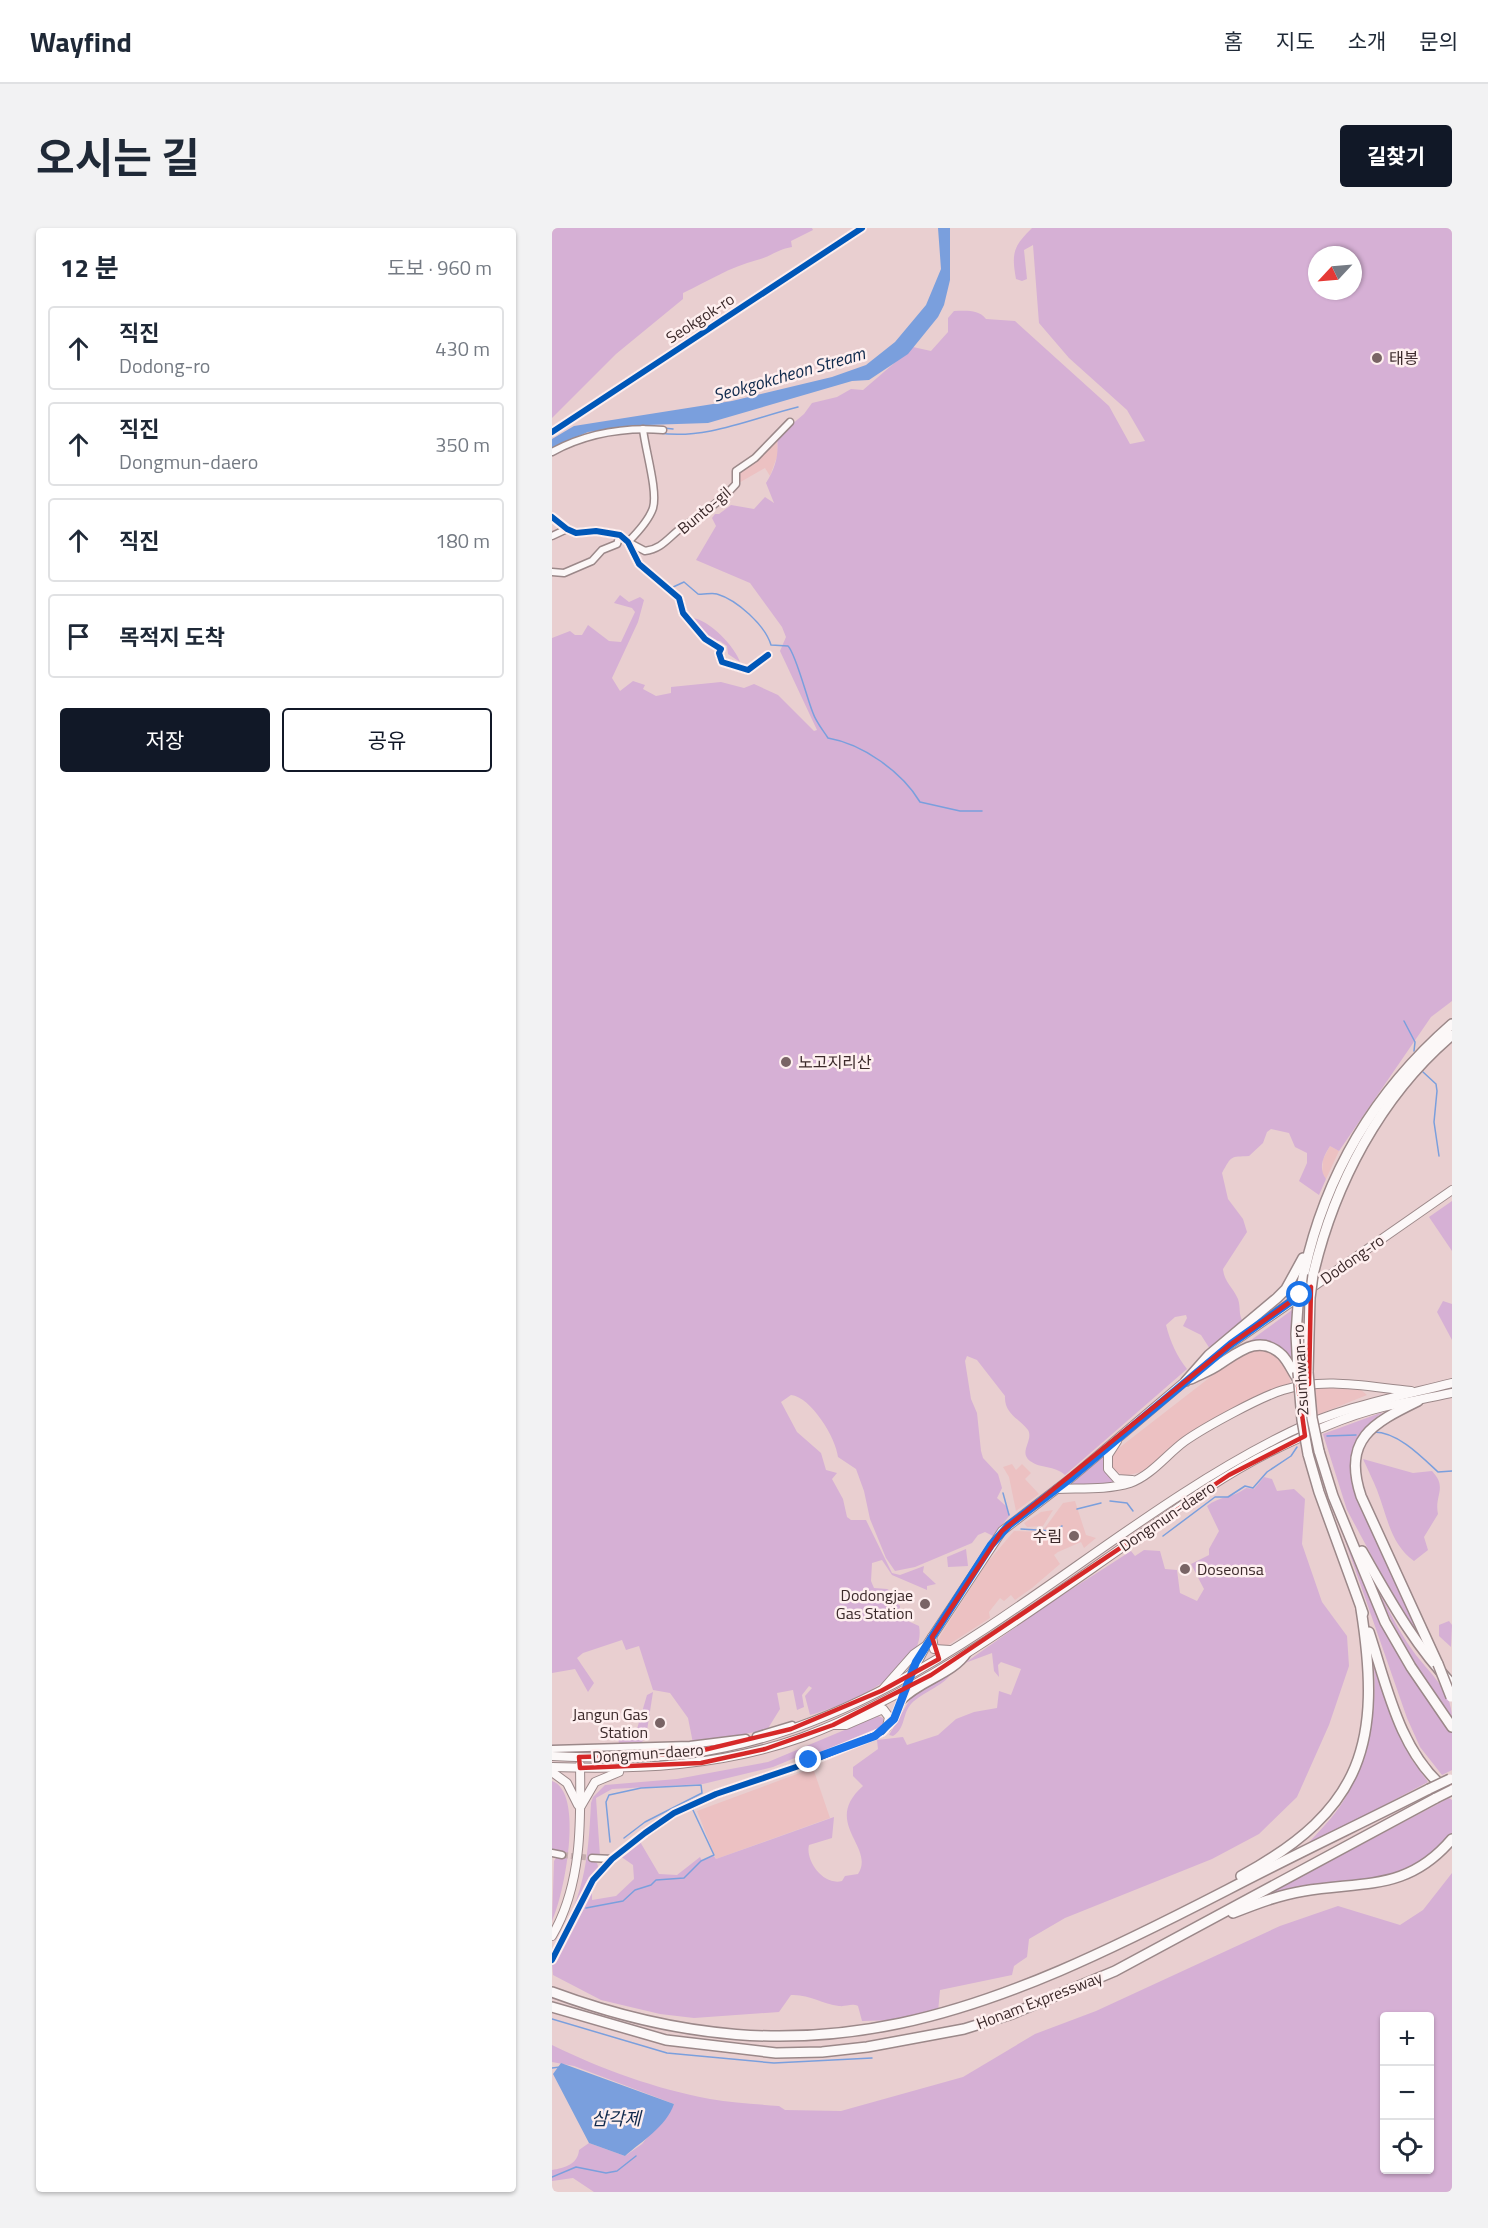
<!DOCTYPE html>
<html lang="ko">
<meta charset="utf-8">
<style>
:root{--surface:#fff;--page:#f2f2f3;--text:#1f2937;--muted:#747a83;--line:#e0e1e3;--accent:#111827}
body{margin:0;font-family:"Titillium Web","Noto Sans KR",sans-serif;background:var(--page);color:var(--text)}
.controls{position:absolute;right:18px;bottom:18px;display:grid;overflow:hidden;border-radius:6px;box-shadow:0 2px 4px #0004}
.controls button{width:54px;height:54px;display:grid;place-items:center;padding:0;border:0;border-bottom:2px solid var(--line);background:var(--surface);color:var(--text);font:30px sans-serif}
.compass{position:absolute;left:756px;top:18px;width:54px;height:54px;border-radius:50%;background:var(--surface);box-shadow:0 2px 4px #0004;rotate:244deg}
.stop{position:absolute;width:18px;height:18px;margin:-14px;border:4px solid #1a73e8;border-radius:50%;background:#fff}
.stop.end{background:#1a73e8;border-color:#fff;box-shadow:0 2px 6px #0008}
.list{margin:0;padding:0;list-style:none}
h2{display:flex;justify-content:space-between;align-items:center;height:78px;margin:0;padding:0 24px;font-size:26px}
h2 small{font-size:20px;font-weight:400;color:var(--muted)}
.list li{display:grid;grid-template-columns:39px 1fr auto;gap:18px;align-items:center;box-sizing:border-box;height:84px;margin:0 12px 12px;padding:0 12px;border:2px solid var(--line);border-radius:6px}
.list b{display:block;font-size:22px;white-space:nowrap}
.list p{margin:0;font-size:20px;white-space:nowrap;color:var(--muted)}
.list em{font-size:20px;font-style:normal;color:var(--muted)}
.actions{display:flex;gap:12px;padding:18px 24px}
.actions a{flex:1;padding:14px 0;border:2px solid var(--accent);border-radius:6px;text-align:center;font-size:21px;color:var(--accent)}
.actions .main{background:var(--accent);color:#fff}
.icon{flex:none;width:33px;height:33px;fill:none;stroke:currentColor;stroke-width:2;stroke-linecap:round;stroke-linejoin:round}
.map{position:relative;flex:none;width:900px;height:1964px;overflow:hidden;border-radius:6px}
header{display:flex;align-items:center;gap:36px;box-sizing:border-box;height:84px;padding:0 30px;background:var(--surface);border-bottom:2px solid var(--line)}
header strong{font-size:28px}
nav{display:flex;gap:33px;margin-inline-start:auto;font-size:21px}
.intro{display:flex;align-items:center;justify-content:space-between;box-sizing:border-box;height:144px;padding:0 36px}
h1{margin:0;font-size:42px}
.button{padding:15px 27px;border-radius:6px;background:var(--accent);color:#fff;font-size:21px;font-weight:700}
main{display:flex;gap:36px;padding:0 36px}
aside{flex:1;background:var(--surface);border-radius:6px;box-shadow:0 2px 4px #0004}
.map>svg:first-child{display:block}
.built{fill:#ecc1c2}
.green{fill:#d6b0d5;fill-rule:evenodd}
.water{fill:#7a9fdd}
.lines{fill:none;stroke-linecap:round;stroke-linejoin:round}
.stream{stroke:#7a9fdd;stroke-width:1.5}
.minor-tunnel{stroke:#c6aeaf;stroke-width:6;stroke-dasharray:6 3;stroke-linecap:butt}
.minor-casing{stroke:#9b8889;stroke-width:9}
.major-casing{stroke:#9b8889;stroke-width:10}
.highway-casing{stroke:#9b8889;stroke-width:12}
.minor{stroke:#fcf8f8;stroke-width:6}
.major{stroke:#fcf8f8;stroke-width:8}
.highway{stroke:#fcf8f8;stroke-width:9}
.highway-bridge-casing{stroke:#9b8889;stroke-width:12;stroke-linecap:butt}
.highway-bridge{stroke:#fcf8f8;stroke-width:9}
.cycleway-casing{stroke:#feefef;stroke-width:10}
.cycleway{stroke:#0057b8;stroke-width:6}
.route{stroke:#1a73e8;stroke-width:8}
.marked{fill:none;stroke:#d62828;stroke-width:4.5;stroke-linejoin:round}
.poi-dot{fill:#796465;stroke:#feefef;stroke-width:2}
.labels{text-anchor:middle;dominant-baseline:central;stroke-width:5;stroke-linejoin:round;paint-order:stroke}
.street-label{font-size:16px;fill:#3c2a2b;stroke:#feefef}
.poi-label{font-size:16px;fill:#3c2a2b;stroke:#feefef;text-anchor:start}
.water-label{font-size:18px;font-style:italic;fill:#102a4d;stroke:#feefef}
</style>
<header>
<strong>Wayfind</strong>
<nav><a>홈</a><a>지도</a><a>소개</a><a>문의</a></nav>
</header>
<div class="intro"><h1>오시는 길</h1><a class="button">길찾기</a></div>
<main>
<aside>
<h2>12 분<small>도보 · 960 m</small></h2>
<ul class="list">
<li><svg class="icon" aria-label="ahead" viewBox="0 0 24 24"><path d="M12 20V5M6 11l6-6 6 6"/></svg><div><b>직진</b><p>Dodong-ro</p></div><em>430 m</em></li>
<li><svg class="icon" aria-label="ahead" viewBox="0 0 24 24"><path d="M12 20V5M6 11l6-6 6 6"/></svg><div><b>직진</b><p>Dongmun-daero</p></div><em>350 m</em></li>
<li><svg class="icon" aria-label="ahead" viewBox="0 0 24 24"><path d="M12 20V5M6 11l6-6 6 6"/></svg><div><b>직진</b></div><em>180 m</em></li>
<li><svg class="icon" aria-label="arrive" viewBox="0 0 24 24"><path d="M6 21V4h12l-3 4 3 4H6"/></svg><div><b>목적지 도착</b></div></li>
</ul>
<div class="actions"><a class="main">저장</a><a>공유</a></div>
</aside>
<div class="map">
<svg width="900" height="1964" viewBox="0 0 900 1964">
<rect width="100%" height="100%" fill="#e9cfd0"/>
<g class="built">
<path d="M225,209L226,226L218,248L213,240L185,256V243Z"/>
<path d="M778,918L787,923L774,951L770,946L771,931Z"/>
<path d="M700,1122H712L726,1128L736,1142L739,1157L633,1211L593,1243L573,1248L561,1242L558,1229L563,1223L688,1126Z"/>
<path d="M763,1159L809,1162L815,1167L765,1187Z"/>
<path d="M460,1236L464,1242L470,1236L479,1245L473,1251L487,1266L464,1283L457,1249L451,1239Z"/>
<path d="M523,1273L534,1307L544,1310L532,1320L529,1314L506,1324L502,1327L508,1336L480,1360L463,1372L459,1367L452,1373L448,1370L437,1384L438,1390L393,1419L386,1420L384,1415L388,1408L435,1335L462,1303L490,1304L511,1275Z"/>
<path d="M501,1282L491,1298L475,1299L472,1295L489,1284Z"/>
<path d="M261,1540L278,1590L164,1631L145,1583Z"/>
</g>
<g class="green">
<path d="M0,0H260L261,2L239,13L240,19C226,21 218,29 205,32C178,39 156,53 131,65V71L64,126L0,190Z"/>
<path d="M480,0H900V773L879,789L787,923L778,918C771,929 766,940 774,951L767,967L747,953L755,935V925L743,919L737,905L719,901L715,904L711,915L697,928C678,929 680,927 670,945L676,971L691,991L695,1004L671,1041C672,1054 681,1059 686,1071C689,1080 686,1085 691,1094L658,1121L649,1107L631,1098L635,1090L634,1087L623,1089L614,1097C618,1113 625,1129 635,1141L513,1247C502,1237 489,1241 478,1233C466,1224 482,1212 476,1202C467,1190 452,1186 453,1168L425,1132L415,1128L413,1133L419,1171L425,1185L429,1223L431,1230L446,1246L450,1260L445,1270L454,1278L458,1287L441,1308L433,1304L426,1307L420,1315L363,1339L343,1343L334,1330L318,1291L312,1263L304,1241L286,1229C284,1210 259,1169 239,1167L229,1174L245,1204L269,1225L274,1242L285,1245L280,1251L291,1271L295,1289L299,1292H314L340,1345L348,1347L372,1338L371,1344L384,1356L375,1358V1362L340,1347L330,1332L320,1335L319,1353L322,1360L335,1361L341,1364L340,1371L348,1378L347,1389L367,1398C376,1443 292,1478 258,1487L253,1468L260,1460L257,1458L250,1467L252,1479L245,1482L241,1462L225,1465L228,1481L215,1502L141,1515L136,1490L118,1465L101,1462L87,1418L74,1422L70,1412L31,1425L25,1430L42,1455L36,1464L23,1441L0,1445V410L18,403L23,407H30L36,397L57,413L69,414L83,384L80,380L62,375L68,367L77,374L88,369L92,372L86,394L60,450L68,463L81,453L93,457L91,461L104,468L119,465V459L169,454L192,460L202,456L226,467L262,503L265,502L228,423L234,409L230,399L198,355L144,332L164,298L160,290L163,286H167L179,277L202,281L213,269L222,275L214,255C224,239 227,227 225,209L252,186L260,175L285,169L299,161L311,162L361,119L379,123L396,104V90L402,83C414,83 426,81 434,91L463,93L557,178L578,216L593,213L575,182L517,130L487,95L481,17L472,22L475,51L470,53L464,51C459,24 462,18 480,0ZM765,27H801V63H765Z"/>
<path d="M140,390C157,391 183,419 188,434L176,426L175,418L168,413H157Z"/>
<path d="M900,973V1023L877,989Z"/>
<path d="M891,1073L900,1076V1112L885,1084Z"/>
<path d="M744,1079L741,1134L725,1120L691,1118Z"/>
<path d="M831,1184C807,1202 804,1214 802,1243L881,1432L866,1414L795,1282L771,1206Z"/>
<path d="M552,1227V1242L562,1255L519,1257Z"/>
<path d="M811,1231L861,1245L880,1243C896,1260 882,1267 886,1286L872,1309L876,1322L862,1333C838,1316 835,1287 825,1262C821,1252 816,1242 811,1231Z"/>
<path d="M712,1249L720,1251L725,1263L742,1261L753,1271L750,1316L770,1374L795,1408L797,1438L777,1497L745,1569L707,1606L660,1631L513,1690L477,1711L475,1729L462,1738L460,1747L388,1762L386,1784L347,1792L310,1793L306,1778C299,1775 294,1779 287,1778C270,1776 257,1766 239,1767L227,1784L142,1790L108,1786L49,1772L1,1747L0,1735L40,1657V1672L64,1668L82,1651L81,1637L68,1628L87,1612L107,1646L125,1647L148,1629L150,1633L162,1628L164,1631L282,1589L280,1610L257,1617C253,1632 271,1658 290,1653L293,1648L306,1646C324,1619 269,1595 311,1558L301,1548V1539L326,1521L325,1512L351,1509L355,1517L386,1507L404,1491L422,1484L445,1480L447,1463L459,1467L469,1441L449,1434L446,1437L447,1449L442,1443L440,1425L413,1435L498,1375L579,1323L583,1328L592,1322L608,1323L613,1341L625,1342L628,1365L645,1373L652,1361L639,1336L657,1327V1321L667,1303L655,1278C667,1268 681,1270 694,1260L702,1261Z"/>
<path d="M788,1298L837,1406L900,1503V1542L890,1547L868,1519L855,1490Z"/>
<path d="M414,1321L416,1338L396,1339L395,1329Z"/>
<path d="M823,1358C836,1379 846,1403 861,1423C876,1444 900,1462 900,1490C867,1445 846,1409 823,1358Z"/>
<path d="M897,1393L900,1397L899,1419L887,1408V1397Z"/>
<path d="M821,1425L860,1532L876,1554L753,1619C766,1604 782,1589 792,1572C820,1526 826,1477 821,1425Z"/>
<path d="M400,1443C395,1457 370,1464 359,1476C350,1486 354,1500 341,1508L337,1507L360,1468Z"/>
<path d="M101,1464L94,1509L90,1514L67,1515L64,1502L85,1501L95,1467Z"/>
<path d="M326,1488L331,1490V1497L323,1503L264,1526L262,1522L221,1539L151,1556L60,1561L44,1570L48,1628L39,1632L45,1635L47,1642L0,1727V1722C32,1669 36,1636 39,1575L41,1569L53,1557L125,1551L216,1534Z"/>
<path d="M0,1553C33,1564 12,1668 0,1693L2,1633L4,1630H10L11,1624L0,1623Z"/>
<path d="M897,1570L900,1572C900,1581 900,1595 900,1604C886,1654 747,1665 703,1673Z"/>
<path d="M900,1645V1964H42L21,1950L0,1953V1942C13,1940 26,1936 27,1922L37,1915L73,1928L90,1916L122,1876L22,1838L0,1834V1817C49,1841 104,1861 158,1871C180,1875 204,1876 227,1878L233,1882L289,1883L411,1849L483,1806L544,1783L728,1698L786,1678L848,1697L871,1682ZM832,1788H878V1942H832Z"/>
</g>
<g class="water">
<path d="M386,0H398V52L392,77L386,89L356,126L317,152L300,153L156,195L95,197L36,204L0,220V211L22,198L180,173L280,149L314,137L343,114L374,77L389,41Z"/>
<path d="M9,1835L122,1876C114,1899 90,1913 73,1928L37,1915L1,1846Z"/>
</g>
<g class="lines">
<g class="stream">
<path d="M112,200L121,201"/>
<path d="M107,205C154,212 201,190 246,179"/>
<path d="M15,213L42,204"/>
<path d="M26,308L36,307"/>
<path d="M119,360L132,354L146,366C153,367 159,364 165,366C185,372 213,397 219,417L236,418C244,426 255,471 261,485C264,494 271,502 276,510C311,516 350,544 368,574L408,583H430"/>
<path d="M852,793L863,814L862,823"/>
<path d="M871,844L884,856L885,863L882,894L887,928"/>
<path d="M822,1204C846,1204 870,1229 886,1244L900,1243"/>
<path d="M775,1208L804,1207"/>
<path d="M451,1265L457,1287"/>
<path d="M558,1273L575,1275L581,1283"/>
<path d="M525,1281L549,1275"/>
<path d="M469,1301L502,1303L510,1298"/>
<path d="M611,1308L663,1269H676L693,1258L701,1260L715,1244L739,1228L745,1219"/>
<path d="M58,1614L54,1574L57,1567L89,1560L149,1557L150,1565L93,1594L72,1610"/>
<path d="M34,1680L71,1673L83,1662L99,1657L104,1652L132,1650L149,1633L162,1627L140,1580"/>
<path d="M0,1791L115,1825L222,1835L320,1830"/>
<path d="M0,1840L8,1839"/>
<path d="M0,1949L24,1939L54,1945L65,1943L84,1928"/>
</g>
<path class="minor-tunnel" d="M10,1627L40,1630"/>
<defs>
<g id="minor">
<path d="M91,201C93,221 106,263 101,280C97,292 85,305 76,314L93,323C111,321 118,307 132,298C151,286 169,273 184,256V243L203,230L238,194"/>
<path d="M0,204L310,0"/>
<path d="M0,224C35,205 71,199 111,202"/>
<path d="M0,289L15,301L24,305L44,303L68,307L76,314L87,336L127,370L131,385L153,411L169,421L167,425L170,434L196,442L216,427"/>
<path d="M0,308L15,301"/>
<path d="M0,344L12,345L40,333L50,322L65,316L68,307"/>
<path d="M350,1473C369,1453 401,1448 416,1425"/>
<path d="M204,1508L240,1497"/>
<path d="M0,1521L138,1517L194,1510"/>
<path d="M0,1625L10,1627"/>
<path d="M40,1630L60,1631"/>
<path d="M0,1732L41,1652L60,1631L93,1605L122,1585L164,1566L247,1538L330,1504L342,1491L354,1461"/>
</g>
<g id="major">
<path d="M649,1141L679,1116L900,962"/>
<path d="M565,1213L556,1227V1241L565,1251L580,1252"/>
<path d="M505,1261C528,1260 556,1262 578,1255C600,1247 615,1226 633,1213C653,1199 708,1169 731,1162C773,1149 816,1159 859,1163"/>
<path d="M380,1409L382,1421L398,1422"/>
<path d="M358,1448L374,1418L450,1303L519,1250L637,1150"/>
<path d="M332,1460L362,1426L372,1419"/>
<path d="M283,1497H294L331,1481L337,1489L335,1499"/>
<path d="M0,1528C44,1530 91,1531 135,1526C371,1495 533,1304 738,1204C789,1179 845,1169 900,1155"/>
<path d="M0,1539C86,1542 170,1538 251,1509C371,1464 477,1384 581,1312C626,1280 671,1247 720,1223C755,1206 793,1188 831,1179C854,1174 877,1170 900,1165"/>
<path d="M0,1544L15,1555L26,1577"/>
<path d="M29,1578L43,1554L67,1544"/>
<path d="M0,1708C30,1657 29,1594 28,1537"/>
</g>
<g id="highway">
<path d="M761,1047C782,957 828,868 900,807"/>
<path d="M750,1055C770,952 821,865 900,796"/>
<path d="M746,1144L744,1106L746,1077"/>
<path d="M756,1144L758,1070"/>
<path d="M639,1151C649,1146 660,1142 668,1136C688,1123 708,1106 730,1127C736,1133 740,1143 745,1150"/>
<path d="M634,1153L657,1127L725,1070L734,1061L751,1030"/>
<path d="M866,1173C821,1195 790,1211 809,1268L886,1436"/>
<path d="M767,1223L781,1268L833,1394L859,1439L900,1499"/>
<path d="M756,1226L767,1264L811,1385"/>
<path d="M810,1323C837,1370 862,1417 900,1456"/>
<path d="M817,1404C835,1458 847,1521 891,1559"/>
<path d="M689,1648C812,1581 830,1514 809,1381"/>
<path d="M681,1685C704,1676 727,1667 752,1663C813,1653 856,1663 900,1611"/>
<path d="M0,1764C265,1862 440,1783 675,1662C742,1627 810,1595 877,1561"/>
<path d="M0,1779L114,1812L224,1825L270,1824L315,1819L412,1801L460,1786L563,1743L884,1570"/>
</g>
</defs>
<use href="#minor" class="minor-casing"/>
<use href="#major" class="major-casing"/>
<use href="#highway" class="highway-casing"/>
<use href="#minor" class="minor"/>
<use href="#major" class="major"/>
<use href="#highway" class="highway"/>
<defs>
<g id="highway-bridge">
<path d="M758,1070L761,1047"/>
<path d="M746,1077L750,1055"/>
<path d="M746,1144L750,1192L756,1226"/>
<path d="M756,1144L760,1190L767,1223"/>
<path d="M886,1436L899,1469"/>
<path d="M877,1561L898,1551"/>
<path d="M884,1570L900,1562"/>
</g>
</defs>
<use href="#highway-bridge" class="highway-bridge-casing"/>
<use href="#highway-bridge" class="highway-bridge"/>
<defs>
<g id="cycleway">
<path d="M0,204L310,0"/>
<path d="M0,289L15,301L24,305L44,303L68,307L76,314L87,336L127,370L131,385L153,411L169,421L167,425L170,434L196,442L216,427"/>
<path d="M0,1732L41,1652L60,1631L93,1605L122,1585L164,1566L247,1538L330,1504L342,1491L354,1461"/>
</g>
</defs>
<use href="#cycleway" class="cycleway-casing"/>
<use href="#cycleway" class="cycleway"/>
</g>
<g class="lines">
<path class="route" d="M257,1532L323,1508L342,1491L364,1434L439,1317L457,1297L519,1250L679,1116L748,1067"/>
</g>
<path class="marked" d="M759,1059L757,1156L746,1158L753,1208L677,1247L379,1447L281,1497L213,1521L149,1535L28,1540L27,1529L135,1526L239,1501L329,1463L387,1431L380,1409L450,1303L679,1116Z"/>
<g class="poi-dot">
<circle cx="825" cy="130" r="6"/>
<circle cx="234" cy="834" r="6"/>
<circle cx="522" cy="1308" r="6"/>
<circle cx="633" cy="1341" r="6"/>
<circle cx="373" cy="1376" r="6"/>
<circle cx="108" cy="1495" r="6"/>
</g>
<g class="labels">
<g class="street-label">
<text transform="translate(148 90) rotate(-33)">Seokgok-ro</text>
<text transform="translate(152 282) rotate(-40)">Bunto-gil</text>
<text transform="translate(800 1031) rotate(-35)">Dodong-ro</text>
<text transform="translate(748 1142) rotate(-93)">2sunhwan-ro</text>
<text transform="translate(615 1288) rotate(-34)">Dongmun-daero</text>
<text transform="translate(96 1525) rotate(-4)">Dongmun-daero</text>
<text transform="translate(487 1772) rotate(-21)">Honam Expressway</text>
</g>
<g class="poi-label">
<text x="837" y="130">태봉</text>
<text x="246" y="834">노고지리산</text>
<text x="510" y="1308" text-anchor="end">수림</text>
<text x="645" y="1341">Doseonsa</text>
<text x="361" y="1367" text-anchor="end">Dodongjae<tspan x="361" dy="18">Gas Station</tspan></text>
<text x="96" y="1486" text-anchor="end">Jangun Gas<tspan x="96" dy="18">Station</tspan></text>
</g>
<g class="water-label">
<text transform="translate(237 146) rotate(-16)">Seokgokcheon Stream</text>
<text x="64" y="1890">삼각제</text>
</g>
</g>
</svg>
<div class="controls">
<button>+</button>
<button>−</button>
<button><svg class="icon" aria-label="locate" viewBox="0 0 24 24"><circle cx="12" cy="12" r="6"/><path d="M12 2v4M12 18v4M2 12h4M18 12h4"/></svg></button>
</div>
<svg class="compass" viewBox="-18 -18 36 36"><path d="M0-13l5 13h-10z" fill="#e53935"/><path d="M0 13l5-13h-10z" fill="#747a83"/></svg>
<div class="stop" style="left:748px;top:1067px"></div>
<div class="stop end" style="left:257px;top:1532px"></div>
</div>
</main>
